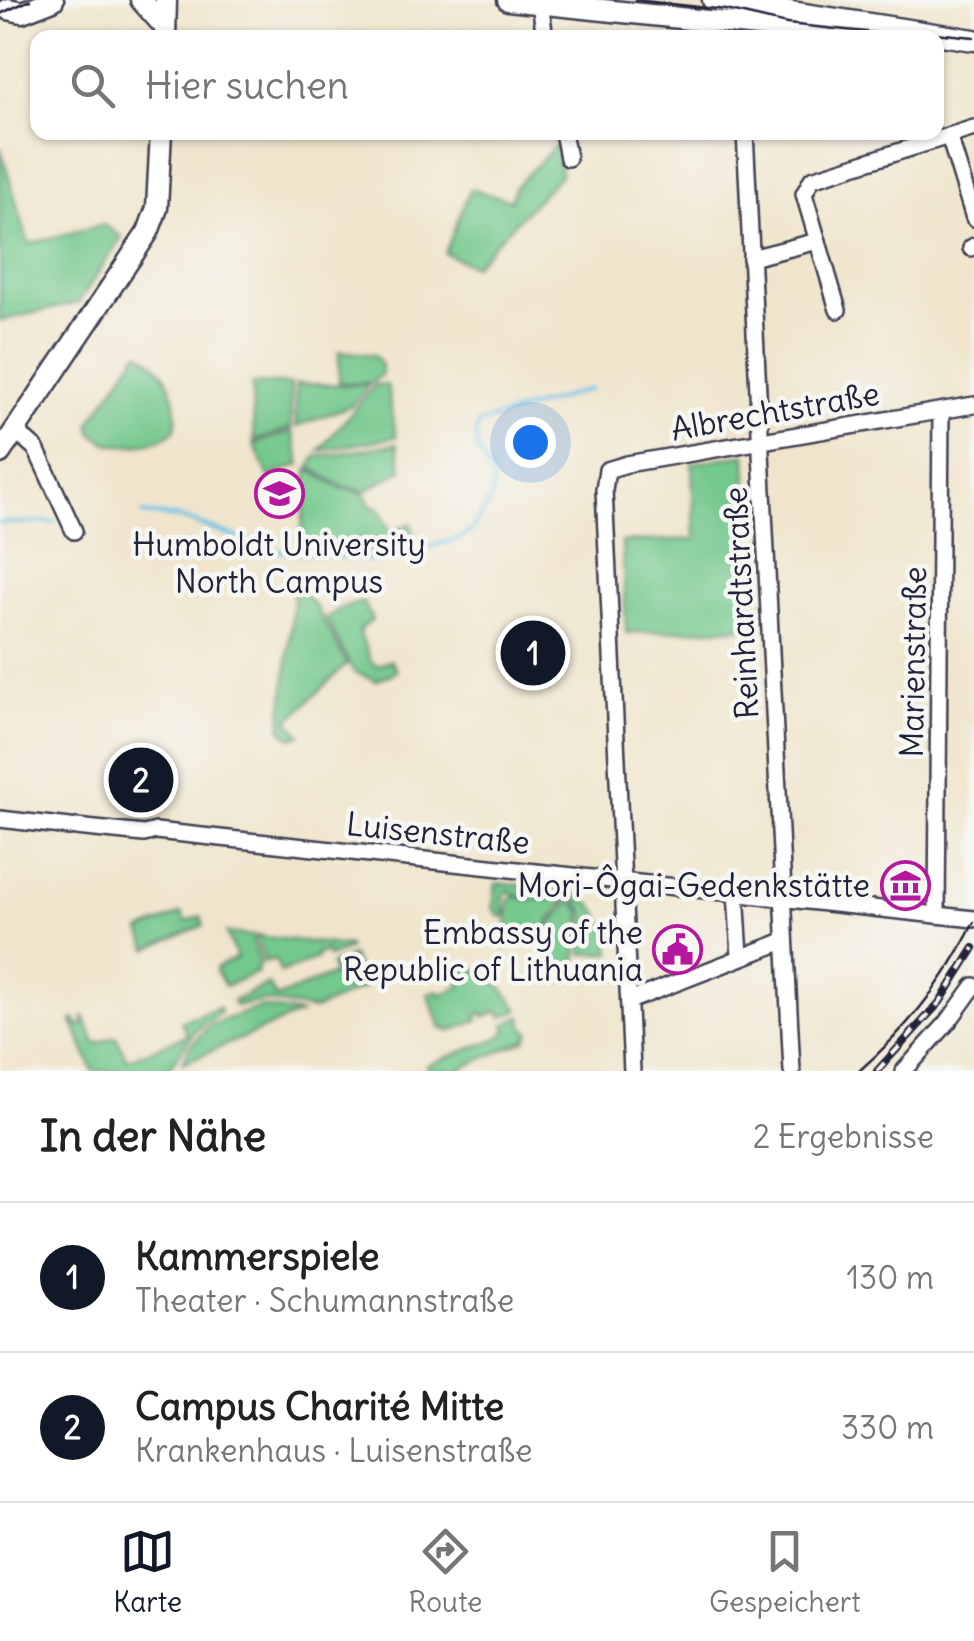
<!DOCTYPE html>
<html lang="de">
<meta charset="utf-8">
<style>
:root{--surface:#fff;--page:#f2f2f2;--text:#222;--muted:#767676;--line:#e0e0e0;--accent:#111827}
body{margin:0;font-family:Delius,sans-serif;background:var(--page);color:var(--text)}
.you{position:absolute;left:530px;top:442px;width:35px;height:35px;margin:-25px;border:8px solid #fff;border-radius:50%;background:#1a73e8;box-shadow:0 0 0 15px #1a73e833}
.badge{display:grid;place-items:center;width:65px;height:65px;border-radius:50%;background:var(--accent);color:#fff;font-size:32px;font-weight:700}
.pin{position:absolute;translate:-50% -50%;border:5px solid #fff;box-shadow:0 2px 10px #0006}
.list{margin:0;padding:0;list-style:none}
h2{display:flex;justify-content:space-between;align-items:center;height:130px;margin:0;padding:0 40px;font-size:42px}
h2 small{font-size:32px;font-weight:400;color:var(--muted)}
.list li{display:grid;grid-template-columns:65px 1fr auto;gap:30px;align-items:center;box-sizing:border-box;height:150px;padding:0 40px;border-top:2px solid var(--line)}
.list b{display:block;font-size:38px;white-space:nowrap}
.list p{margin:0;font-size:32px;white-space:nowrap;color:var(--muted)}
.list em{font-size:32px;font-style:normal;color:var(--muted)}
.icon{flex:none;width:55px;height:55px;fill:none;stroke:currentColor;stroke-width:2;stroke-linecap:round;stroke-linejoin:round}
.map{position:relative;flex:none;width:974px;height:1071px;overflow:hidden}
.search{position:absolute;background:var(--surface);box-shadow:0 2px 8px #0004;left:30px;right:30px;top:30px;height:110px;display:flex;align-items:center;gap:25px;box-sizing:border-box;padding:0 35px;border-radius:20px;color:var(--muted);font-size:38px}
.sheet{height:430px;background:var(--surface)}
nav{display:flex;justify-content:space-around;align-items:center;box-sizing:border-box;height:140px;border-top:2px solid var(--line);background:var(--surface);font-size:28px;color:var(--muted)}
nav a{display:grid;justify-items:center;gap:5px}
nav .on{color:var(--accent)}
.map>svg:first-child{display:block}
.green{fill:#73c88c;stroke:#4a7564;stroke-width:2.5}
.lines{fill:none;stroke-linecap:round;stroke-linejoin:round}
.stream{stroke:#69c1e6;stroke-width:4}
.minor-casing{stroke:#413f51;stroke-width:20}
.major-casing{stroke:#413f51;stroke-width:25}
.minor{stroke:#fff;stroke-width:15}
.major{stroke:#fff;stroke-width:20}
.tram{stroke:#22223b;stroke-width:2.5}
.rail-casing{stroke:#22223b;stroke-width:8}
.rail{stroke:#f6f6f2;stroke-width:4;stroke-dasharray:11;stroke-linecap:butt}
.labels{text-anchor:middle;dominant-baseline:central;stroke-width:9;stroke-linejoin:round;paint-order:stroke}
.street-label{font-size:32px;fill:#22223b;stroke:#f6f6f2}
.poi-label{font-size:32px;fill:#22223b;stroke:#f6f6f2;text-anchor:end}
</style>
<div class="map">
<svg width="974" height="1071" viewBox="0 0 974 1071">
<rect width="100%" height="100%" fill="#f6f6f2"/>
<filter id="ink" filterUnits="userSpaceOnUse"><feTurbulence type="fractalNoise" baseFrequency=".01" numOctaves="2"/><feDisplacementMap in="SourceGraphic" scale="20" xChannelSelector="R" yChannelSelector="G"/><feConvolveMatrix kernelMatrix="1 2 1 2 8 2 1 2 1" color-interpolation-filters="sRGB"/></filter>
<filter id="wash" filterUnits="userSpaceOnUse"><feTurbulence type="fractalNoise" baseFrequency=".0048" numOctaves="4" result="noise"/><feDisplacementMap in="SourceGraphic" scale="40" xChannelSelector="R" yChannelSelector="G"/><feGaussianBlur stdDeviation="2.25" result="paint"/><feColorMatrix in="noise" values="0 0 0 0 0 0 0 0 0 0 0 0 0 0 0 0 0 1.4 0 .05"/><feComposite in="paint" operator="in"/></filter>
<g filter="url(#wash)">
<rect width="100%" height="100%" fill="#f0e5cc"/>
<g class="green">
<path d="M557,144L561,174L473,266L445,253L470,189L511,200L514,188Z"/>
<path d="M0,147L29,244L103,224L122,237L78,303L0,321Z"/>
<path d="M339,351L374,355L380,362L382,374L372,383H339Z"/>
<path d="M138,352C166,365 181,399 175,429C164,444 123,449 105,442C100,440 96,435 92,432L90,423Z"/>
<path d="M252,384H291V428L254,441Z"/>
<path d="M296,384L369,385L352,405L296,427Z"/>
<path d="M375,385H387L396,437L319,451Z"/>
<path d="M292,431L301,464L269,477L254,444Z"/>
<path d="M397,444L402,470L366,491L341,486L310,467L316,457Z"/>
<path d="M746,454L755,627L626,633L622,542L695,539L692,463Z"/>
<path d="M308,469L341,488L364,493L372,508L378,506L391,532L411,523L418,547L382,557L299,553Z"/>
<path d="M295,582L317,609L347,664L289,720L301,735L291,738L281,728Z"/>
<path d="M363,602L372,620L359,631L369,658L376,666L391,660L397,671L376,681L354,672L326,618L343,607Z"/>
<path d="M496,883C554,889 604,880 611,953L582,954L585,914L578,901L563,895L536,901L508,891L504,897L505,917L499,916L493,907Z"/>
<path d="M516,896C534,905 550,895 566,900L541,933L505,948L509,903L512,897Z"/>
<path d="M570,901L576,904L582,913L574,977L565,981C558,966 547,949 544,933Z"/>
<path d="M182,913L186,922L201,916L204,925L148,949L141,931Z"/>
<path d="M226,933L252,936L261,964L256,967L258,972L225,986L216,972L217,967L237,958Z"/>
<path d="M256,936L348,946L349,949L328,957L325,951L316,955L317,958L281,973L275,959L265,962Z"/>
<path d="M352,956L364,987L314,1010L262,1001L235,1006L233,1001L269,984L276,998L334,974L331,965Z"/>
<path d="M454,967L483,971L488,981L501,986L519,1010L502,1017L499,1011L485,1017L482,1013L476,1016L478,1020L449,1032L447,1028L442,1029L428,994L438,990L441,995L461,986Z"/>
<path d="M218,1007L220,1012L194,1032L169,1069L164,1071H93L72,1020L75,1019L78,1026L85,1024L83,1015L96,1044L116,1036L127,1060L187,1035L181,1021Z"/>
<path d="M260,1007L300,1014L182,1063L190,1046L210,1025Z"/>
<path d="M522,1016L523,1026L530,1032L526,1040L455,1071H429L427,1065L498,1038L507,1032L505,1025Z"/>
</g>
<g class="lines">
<g class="stream">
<path d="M143,514L181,518L272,550L379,561L461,538C472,532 475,524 482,514C515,467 465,465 478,424L590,389"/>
<path d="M0,523L54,522"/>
</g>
</g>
</g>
<g filter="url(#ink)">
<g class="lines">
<defs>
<g id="minor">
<path d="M540,3L545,38"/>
<path d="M563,132L568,158"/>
<path d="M745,132L792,1071"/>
<path d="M949,136L974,218"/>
<path d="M971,248L974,246"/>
<path d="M751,258L818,241"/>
<path d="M838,310L804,194L812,179L974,128"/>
<path d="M17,432L36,449L74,531"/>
<path d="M0,819L70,827"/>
<path d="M76,827L144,834L156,831L974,919"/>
<path d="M736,892L740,956"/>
<path d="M937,915L941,411"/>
<path d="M629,1001L784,941"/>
<path d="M632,1071L604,490L607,470L627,464L974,405"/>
<path d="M904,1071L948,1022L974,986"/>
</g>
<g id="major">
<path d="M141,0L165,27"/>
<path d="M508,0L870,38"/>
<path d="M713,0L974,40"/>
<path d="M8,9L22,12L53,0"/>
<path d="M165,38L166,0"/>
<path d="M0,453L148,232L157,208L161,132"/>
</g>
</defs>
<use href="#minor" class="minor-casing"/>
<use href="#major" class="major-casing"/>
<use href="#minor" class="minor"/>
<use href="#major" class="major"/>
<g class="tram">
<path d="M635,0L726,10L787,24L925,38"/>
<path d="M0,14L30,0"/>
<path d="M914,31L974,37"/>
<path d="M859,1071C907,1029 946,980 974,922"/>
</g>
<defs>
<path id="rail" d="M877,1071L940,1002L974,948"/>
</defs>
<use href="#rail" class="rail-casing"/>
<use href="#rail" class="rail"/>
</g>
</g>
<defs>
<symbol id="university-ring" viewBox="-11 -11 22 22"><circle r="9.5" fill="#f6f6f2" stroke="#b5179e" stroke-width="1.5"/><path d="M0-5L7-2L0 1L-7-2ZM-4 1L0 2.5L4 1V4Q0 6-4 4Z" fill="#b5179e"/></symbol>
<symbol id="museum-ring" viewBox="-11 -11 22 22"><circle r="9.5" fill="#f6f6f2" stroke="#b5179e" stroke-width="1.5"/><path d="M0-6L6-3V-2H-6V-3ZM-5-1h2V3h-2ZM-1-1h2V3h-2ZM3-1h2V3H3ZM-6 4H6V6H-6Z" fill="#b5179e"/></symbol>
<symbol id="civic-ring" viewBox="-11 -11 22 22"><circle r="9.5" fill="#f6f6f2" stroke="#b5179e" stroke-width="1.5"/><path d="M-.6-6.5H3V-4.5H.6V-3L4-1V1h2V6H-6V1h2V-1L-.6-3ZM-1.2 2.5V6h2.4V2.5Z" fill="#b5179e"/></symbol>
</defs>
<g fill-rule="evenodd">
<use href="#university-ring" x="252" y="466" width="55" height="55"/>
<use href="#museum-ring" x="878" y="858" width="55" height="55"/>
<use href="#civic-ring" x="650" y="922" width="55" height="55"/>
</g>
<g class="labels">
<g class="street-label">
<text transform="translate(775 411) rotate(-10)">Albrechtstraße</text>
<text transform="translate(741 603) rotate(-93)">Reinhardtstraße</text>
<text transform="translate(913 662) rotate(-89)">Marienstraße</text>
<text transform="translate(438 833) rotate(6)">Luisenstraße</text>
</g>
<g class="poi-label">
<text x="279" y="544" text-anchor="middle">Humboldt University<tspan x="279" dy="37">North Campus</tspan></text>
<text x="870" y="885">Mori-Ôgai-Gedenkstätte</text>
<text x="643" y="932">Embassy of the<tspan x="643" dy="37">Republic of Lithuania</tspan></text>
</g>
</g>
</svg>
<div class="you"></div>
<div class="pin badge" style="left:533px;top:653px">1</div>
<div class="pin badge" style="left:141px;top:780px">2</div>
<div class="search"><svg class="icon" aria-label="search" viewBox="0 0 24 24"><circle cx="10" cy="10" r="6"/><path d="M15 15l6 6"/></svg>Hier suchen</div>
</div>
<section class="sheet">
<h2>In der Nähe<small>2 Ergebnisse</small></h2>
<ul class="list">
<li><span class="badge">1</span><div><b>Kammerspiele</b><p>Theater · Schumannstraße</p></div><em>130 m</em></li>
<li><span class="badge">2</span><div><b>Campus Charité Mitte</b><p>Krankenhaus · Luisenstraße</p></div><em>330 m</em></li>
</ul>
</section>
<nav>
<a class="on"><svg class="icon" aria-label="map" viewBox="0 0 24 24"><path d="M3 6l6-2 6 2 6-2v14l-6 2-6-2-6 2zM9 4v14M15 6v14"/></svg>Karte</a>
<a><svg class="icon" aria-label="directions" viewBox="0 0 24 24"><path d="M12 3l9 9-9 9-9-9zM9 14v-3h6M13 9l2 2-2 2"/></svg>Route</a>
<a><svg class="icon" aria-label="saved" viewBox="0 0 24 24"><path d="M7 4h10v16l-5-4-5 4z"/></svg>Gespeichert</a>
</nav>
